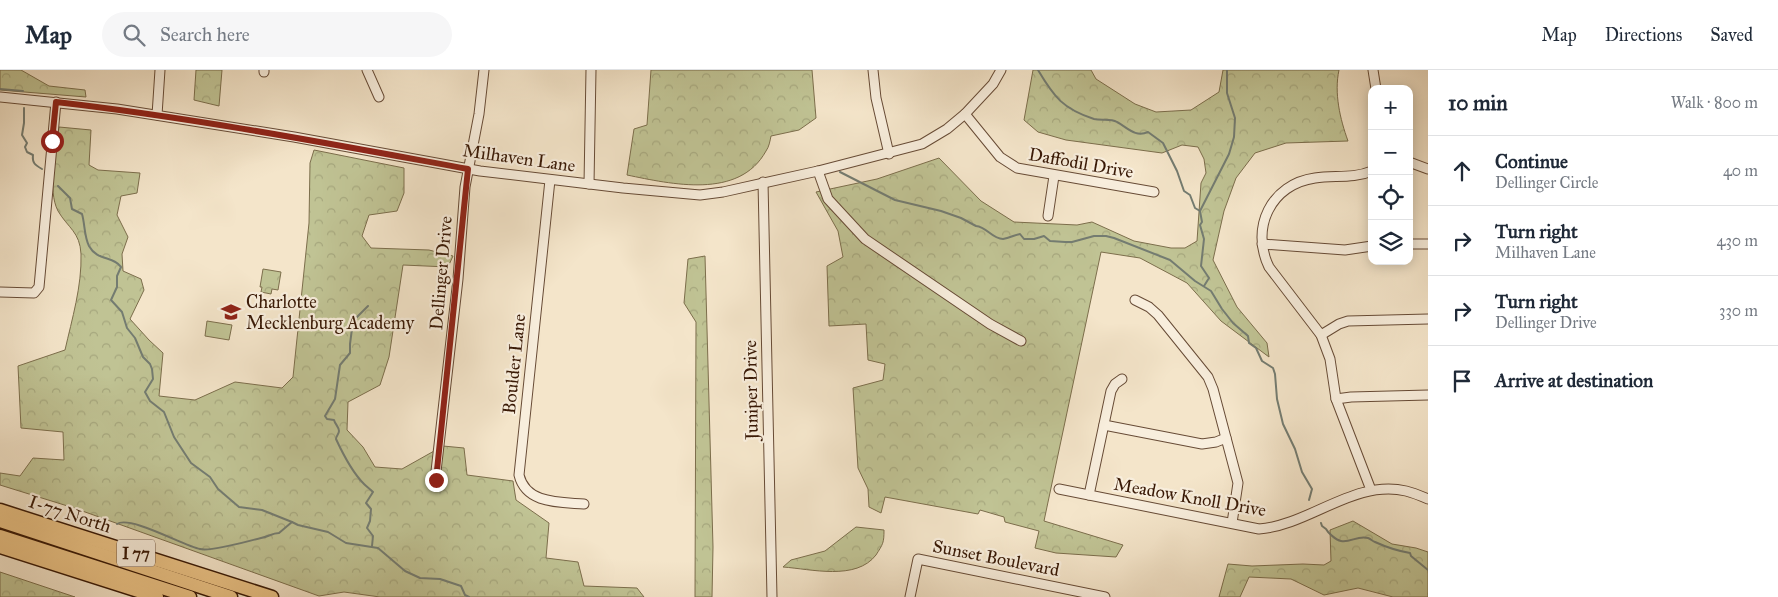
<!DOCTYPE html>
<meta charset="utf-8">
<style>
:root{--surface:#fff;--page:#f6f6f7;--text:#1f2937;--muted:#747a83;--line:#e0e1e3}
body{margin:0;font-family:"IM FELL Great Primer",serif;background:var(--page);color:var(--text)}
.controls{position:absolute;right:15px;top:15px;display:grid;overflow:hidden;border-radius:10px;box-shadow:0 2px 12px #0003}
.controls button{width:45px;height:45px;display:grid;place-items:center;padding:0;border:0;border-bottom:1px solid var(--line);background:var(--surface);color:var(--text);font:25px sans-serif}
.stop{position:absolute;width:15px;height:15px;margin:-11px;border:4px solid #8f2418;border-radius:50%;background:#fff}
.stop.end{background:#8f2418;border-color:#fff;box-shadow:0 1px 5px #0008}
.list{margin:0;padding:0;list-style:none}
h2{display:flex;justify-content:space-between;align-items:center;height:65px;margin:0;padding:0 20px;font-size:21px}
h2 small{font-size:16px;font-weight:400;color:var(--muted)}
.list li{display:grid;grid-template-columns:32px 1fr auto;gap:15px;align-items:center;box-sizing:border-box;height:70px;padding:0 20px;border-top:1px solid var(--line)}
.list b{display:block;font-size:19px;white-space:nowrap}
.list p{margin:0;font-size:16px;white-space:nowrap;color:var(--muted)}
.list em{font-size:16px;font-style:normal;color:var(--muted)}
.icon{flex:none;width:28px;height:28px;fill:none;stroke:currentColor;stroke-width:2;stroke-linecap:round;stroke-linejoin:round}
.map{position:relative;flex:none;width:1428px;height:527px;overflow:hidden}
header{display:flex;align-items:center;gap:30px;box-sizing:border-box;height:70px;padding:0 25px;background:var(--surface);border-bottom:1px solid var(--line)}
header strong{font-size:24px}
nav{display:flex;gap:28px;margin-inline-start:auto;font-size:18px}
.search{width:350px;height:45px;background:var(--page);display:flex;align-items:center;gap:12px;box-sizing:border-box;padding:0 18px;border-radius:28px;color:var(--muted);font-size:19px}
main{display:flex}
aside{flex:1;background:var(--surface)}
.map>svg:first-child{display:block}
.grass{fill:#c0c394;stroke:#7c6e4c}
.forest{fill:url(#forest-crowns);stroke:#7c6e4c}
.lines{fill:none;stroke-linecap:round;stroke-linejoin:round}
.stream{stroke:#747c71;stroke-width:2}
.minor-casing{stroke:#674b36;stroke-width:11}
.highway-casing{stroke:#381805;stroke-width:15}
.minor{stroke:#f8eedd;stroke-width:9}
.highway{stroke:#eac285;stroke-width:12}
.route{stroke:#8f2418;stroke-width:6}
.labels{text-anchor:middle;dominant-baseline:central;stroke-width:4.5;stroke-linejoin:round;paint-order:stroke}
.shield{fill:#f8eedd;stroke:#725846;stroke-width:1}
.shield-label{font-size:16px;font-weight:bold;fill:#381805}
.street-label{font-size:18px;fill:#381805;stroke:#f8eedd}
.poi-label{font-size:18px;fill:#381805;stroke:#f8eedd;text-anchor:start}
</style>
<header>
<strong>Map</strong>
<div class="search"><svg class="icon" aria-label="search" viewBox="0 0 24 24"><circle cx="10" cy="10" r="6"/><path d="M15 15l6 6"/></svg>Search here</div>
<nav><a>Map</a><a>Directions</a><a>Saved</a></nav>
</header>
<main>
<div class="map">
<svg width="1428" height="527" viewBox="0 0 1428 527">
<defs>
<pattern id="forest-crowns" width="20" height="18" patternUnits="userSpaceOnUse" patternTransform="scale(1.25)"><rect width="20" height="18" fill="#c0c394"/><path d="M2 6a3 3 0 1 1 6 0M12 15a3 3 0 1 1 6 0" fill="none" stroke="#a6a77e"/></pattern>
</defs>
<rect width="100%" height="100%" fill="#f4e5ca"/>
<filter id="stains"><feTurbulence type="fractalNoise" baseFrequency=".004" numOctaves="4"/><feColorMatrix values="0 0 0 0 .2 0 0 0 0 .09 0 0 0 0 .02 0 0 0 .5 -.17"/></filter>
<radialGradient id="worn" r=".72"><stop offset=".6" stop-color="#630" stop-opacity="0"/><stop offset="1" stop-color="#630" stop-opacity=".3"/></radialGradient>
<path class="grass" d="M207,251L232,255L229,270L205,266Z"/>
<g class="forest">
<path d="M0,0H21L49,16L85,20L86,27L0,20Z"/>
<path d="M196,0H222L219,36L194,30Z"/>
<path d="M651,0H812L816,48L799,60L771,66C770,71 769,77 766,81C739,130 671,114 627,105L634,59L647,55Z"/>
<path d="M1033,0H1091L1096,9L1135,34L1156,42L1191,40L1219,22L1223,0H1339C1334,23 1340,49 1348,71L1286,73L1255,83L1236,108L1224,141L1213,190L1237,237L1267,273L1269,287L1221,251L1187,213L1140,188L1101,182L1044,451L1123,475L1116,487L1056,483L1035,478L1039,461L1005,452L1004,447L980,440L978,444L885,427L881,443L869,437L868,419L858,398L853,318L883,310L885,294L868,290L866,254L829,256L827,196L843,187L838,161L816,122L877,109L939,88L981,131L1014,152L1077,155L1092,152L1134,171L1171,178H1185L1197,171L1201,113L1206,103L1204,89L1198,77L1182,75L1162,83L1066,70L1038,62L1024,50Z"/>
<path d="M59,57L91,60L89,95L98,100L140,103L137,123L121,126L117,145L128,167L122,184L123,201L141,209L144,220L130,249L149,270L163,283L159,326L195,330L235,312L282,318L293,307L309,153L310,93L314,80L404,98V123L397,141L369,145L362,166L371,178L429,180L453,186L448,197L403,195L389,287L380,315L348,332L347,360L363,377L375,397L402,399L443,376L464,378L467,405L513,411L516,430L549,453L546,488L578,492L584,516L637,518L644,527H380L344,522L319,526L74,438L0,415V403L20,406L33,388L64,390L63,362L21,358L18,296L65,280C72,249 82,216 81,184C80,162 68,158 58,141C47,120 56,80 59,57Z"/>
<path d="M705,186L713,477L712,527H695L696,252L684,233L688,189Z"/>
<path d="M263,199L281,202L278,220L272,219L271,224L261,222L262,217H260Z"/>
<path d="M1353,451L1392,474L1416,478L1428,482V527H1393L1358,518L1324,525L1291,509L1249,507L1240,527H1219L1228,494L1252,496L1303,494L1324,495L1331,491L1330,460Z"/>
<path d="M856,457L884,460C884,473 883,474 876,485C856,511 811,499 783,497L791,490L825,481Z"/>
<path d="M0,502L75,527H0Z"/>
</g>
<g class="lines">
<g class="stream">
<path d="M1038,0C1054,27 1063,39 1094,49C1102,51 1110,48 1117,52C1127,57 1135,68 1148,62L1163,73L1177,101L1184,121L1190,125L1195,138L1200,141L1202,152L1200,155L1204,169L1201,196L1209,208L1204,216"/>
<path d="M0,19L23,21"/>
<path d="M24,38V53L22,65L27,73L25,77L27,82L33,85C32,93 35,95 42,99"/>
<path d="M840,102L895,130L941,141L961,148L976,156C987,157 992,169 1003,169C1010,168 1014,165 1020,164L1024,169H1034L1044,166L1050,171L1065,172H1072L1094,166H1106L1114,168L1170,190L1195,211L1211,221L1222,239L1233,253L1248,266L1249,273L1256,278L1262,291L1273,298L1275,304L1277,329L1283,354L1295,379L1302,402L1312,419L1309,430"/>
<path d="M58,116L70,128L72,139L82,144C85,154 84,166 89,176C97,191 114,186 121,197L117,206V217L111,230L122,242L127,258L135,268L143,287L150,294L152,299L153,309L145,322L150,331L164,342L174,367L191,393L210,407L218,419L239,437L262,440L292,452L298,455L328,462L346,473L378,478L405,501L420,508L440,509L461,516L465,525L469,527"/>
<path d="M1200,141L1229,84L1234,67L1235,48L1227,23V0"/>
<path d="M368,236L353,251L350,274V283L340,295L335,329L325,346L327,349L334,350C335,354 339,357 339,361C339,364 336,366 336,369C342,382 353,403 364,414C367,417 370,419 373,422L366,433L371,439L370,451L367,458L373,466L372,476"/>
<path d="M1321,453L1322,456L1326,459C1328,463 1336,470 1341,471C1350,473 1358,465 1368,468C1371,469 1372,471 1375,472C1386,477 1398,481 1410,483L1411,486L1428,500"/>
<path d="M117,454C130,445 184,476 200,479C212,482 248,471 261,468C268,467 272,463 279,463L292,452"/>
</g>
<defs>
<g id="minor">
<path d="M367,0L379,27"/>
<path d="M873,0L876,28L889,84"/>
<path d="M1373,0L1376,19"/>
<path d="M264,2V0"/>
<path d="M0,27L117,39L294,67L480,101L623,118L700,125L723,122L818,101L922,74L947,59L965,44L993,14L1001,0"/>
<path d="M965,44L1000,87L1017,98L1154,122"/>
<path d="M157,45L160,0"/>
<path d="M1409,92L1428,99"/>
<path d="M818,101L828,129L865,169L990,254L1021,271"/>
<path d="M550,110L519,405C526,434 559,432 584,434"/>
<path d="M763,112L772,527"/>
<path d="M589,114L591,0"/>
<path d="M1048,146L1054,106"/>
<path d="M1262,174L1345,180L1372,176"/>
<path d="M1409,174H1428"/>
<path d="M0,222L34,223L39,217L56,32"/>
<path d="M1135,230L1149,237L1158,245L1208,307L1213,319L1238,413L1232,453"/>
<path d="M1321,265L1339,254L1348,251L1428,249"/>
<path d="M1336,329L1351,327L1428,325"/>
<path d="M1104,355L1202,374L1216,372L1226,368"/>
<path d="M435,410L458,209L465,117L479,44L484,0"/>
<path d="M1059,419L1259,459C1310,455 1354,409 1406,421C1414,423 1421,426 1428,429"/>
<path d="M1371,420L1336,329L1330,289L1321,265L1269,197C1250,158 1271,114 1315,108C1334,105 1353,109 1372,101"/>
<path d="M1089,425L1111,321L1115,314L1122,309"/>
<path d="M910,527L918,489L1105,527"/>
</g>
<g id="highway">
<path d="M0,440L272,527"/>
<path d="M0,451L231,527"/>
<path d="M0,466L190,527"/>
<path d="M0,477L157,527"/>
</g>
</defs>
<use href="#minor" class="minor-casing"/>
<use href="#highway" class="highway-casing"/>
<use href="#minor" class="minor"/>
<use href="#highway" class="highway"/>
</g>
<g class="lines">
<path class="route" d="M52,71L56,32C195,48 331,74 468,99L436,410"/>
</g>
<defs>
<symbol id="school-bare" viewBox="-9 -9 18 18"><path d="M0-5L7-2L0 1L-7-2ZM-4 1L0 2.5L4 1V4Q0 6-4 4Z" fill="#8f2418" stroke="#f8eedd" stroke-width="2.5" paint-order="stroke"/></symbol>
</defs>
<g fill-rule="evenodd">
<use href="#school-bare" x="217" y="228" width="28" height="28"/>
</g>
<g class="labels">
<rect class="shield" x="117" y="469.5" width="38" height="27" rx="4"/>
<g class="shield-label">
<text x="136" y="483">I 77</text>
</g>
<g class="street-label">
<text transform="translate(519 88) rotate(8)">Milhaven Lane</text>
<text transform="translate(1081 93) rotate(10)">Daffodil Drive</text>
<text transform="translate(441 203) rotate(-85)">Dellinger Drive</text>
<text transform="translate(514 294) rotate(-84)">Boulder Lane</text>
<text transform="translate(751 320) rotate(-91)">Juniper Drive</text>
<text transform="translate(1190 427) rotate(10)">Meadow Knoll Drive</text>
<text transform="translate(70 444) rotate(18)">I-77 North</text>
<text transform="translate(996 488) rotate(11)">Sunset Boulevard</text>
</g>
<g class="poi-label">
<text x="246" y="232">Charlotte<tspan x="246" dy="21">Mecklenburg Academy</tspan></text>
</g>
</g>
<rect width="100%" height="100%" filter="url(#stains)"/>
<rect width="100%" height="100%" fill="url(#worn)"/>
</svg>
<div class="controls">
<button>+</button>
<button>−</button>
<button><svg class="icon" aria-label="locate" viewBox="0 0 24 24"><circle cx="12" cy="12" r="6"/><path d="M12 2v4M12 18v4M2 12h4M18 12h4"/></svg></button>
<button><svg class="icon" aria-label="layers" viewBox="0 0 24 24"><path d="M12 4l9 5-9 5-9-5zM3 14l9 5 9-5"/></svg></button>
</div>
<div class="stop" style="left:52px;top:71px"></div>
<div class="stop end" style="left:436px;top:410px"></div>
</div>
<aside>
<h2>10 min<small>Walk · 800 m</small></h2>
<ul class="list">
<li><svg class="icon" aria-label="ahead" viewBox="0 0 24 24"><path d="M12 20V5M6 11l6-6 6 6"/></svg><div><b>Continue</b><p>Dellinger Circle</p></div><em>40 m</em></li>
<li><svg class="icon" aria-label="right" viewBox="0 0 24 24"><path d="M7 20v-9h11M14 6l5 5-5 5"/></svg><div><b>Turn right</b><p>Milhaven Lane</p></div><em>430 m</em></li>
<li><svg class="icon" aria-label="right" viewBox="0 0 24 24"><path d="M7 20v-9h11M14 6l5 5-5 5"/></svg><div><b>Turn right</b><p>Dellinger Drive</p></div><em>330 m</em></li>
<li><svg class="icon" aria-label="arrive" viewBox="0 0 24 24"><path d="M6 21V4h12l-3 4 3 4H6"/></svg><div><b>Arrive at destination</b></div></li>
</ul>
</aside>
</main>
